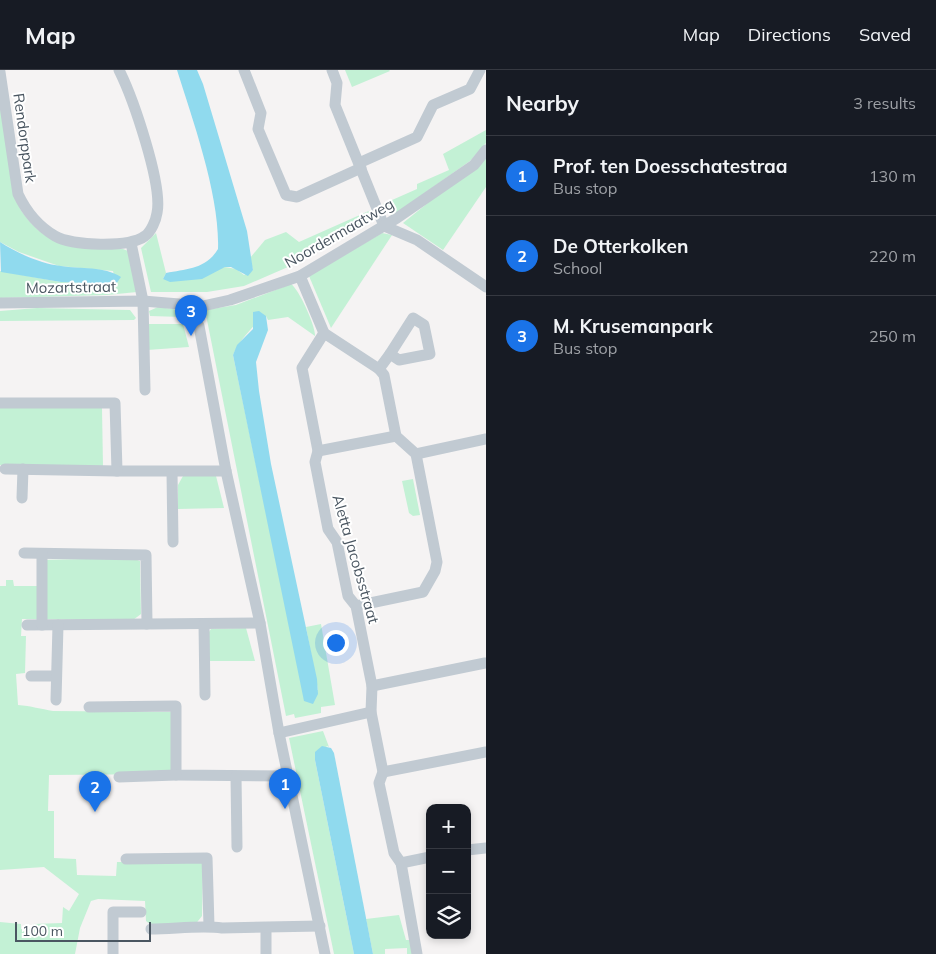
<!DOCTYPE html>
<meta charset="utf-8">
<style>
:root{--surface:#171b24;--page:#242831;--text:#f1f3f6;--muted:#9ea1a6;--line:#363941;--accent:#1a73e8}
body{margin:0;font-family:Mulish,sans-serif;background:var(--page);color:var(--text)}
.controls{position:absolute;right:15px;bottom:15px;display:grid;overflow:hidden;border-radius:10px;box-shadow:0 2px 8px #0003}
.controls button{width:45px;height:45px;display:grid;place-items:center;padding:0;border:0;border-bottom:1px solid var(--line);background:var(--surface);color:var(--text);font:25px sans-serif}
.scale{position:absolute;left:15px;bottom:12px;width:136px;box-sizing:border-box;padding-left:5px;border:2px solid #4a5661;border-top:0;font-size:14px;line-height:18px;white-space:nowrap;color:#4a5661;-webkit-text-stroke:4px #fff;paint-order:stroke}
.you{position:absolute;left:335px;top:572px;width:18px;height:18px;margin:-12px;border:4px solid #fff;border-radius:50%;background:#1a73e8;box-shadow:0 0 0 8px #1a73e833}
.badge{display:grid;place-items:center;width:32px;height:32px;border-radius:50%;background:var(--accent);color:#fff;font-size:16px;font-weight:700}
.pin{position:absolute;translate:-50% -41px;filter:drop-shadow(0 1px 2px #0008)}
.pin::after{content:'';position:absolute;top:26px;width:18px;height:15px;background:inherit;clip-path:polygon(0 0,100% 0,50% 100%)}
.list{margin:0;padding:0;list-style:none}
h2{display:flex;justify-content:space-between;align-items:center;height:65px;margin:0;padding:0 20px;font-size:21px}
h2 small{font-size:16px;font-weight:400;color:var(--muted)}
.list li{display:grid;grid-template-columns:32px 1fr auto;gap:15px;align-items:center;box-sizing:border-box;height:80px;padding:0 20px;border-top:1px solid var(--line)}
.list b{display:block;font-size:19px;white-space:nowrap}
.list p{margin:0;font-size:16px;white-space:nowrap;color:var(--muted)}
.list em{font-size:16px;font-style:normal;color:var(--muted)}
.icon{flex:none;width:28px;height:28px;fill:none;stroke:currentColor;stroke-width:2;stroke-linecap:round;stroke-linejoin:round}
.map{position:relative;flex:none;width:486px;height:884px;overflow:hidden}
header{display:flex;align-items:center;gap:30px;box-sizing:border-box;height:70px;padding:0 25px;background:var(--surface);border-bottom:1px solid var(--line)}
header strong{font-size:24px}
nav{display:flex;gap:28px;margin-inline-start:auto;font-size:18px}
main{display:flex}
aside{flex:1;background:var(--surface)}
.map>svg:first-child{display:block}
.green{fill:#c3f1d5}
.water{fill:#90daee}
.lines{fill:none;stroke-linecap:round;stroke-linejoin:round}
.minor{stroke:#c1cad2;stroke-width:11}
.labels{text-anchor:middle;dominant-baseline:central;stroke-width:4;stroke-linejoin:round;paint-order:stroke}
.street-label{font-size:15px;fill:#4a5661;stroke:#fff}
</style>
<header>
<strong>Map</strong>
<nav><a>Map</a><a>Directions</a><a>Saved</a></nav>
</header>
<main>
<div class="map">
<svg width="486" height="884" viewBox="0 0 486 884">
<rect width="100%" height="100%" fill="#f5f3f3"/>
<g class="green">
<path d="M345,0H389L390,1L352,17Z"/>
<path d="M0,31L20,139C48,181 77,178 123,179L128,181L137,222L107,225L0,228V201L61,212L116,214L113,201L59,196L19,182L0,172Z"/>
<path d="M486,60V73L470,91L392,146L383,134L417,119V114L449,100L443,84Z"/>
<path d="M486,86V117L443,180L403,153Z"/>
<path d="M371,140L375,149L288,197L244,216L207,222H151L141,178L156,163L166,203L163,209L225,197L236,199L244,205L253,200L250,188L265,170L286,162L299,172Z"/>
<path d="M382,163L392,165L331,258L309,206Z"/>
<path d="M291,214C299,219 316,257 315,266L288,247L268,250L266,246C253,255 240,270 233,285L303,619L318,620L306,557L321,554L335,635L321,637V643L295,648L294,644L286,646L205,240L236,235Z"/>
<path d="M158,237L173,239L182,243V247L150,246L149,241Z"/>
<path d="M37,238L130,240L136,248L134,250L0,251V241Z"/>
<path d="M147,254H183L189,277L147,280Z"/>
<path d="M0,337L102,338L103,397L0,395Z"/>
<path d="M183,406H216L224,438L178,439V415Z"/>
<path d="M413,409L420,445L413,446L409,443L402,411Z"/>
<path d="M132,488L140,491L141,544L133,550L22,549L21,566H26L25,603L16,604L18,635C31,636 41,639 53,641L172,642L171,704L49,705L48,741H54V788L76,789L77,805L116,806L117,792H203L202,846L194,856L151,855L146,851L145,831L98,829L91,831L80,858L75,884H0V852L21,854V859H32L33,854L62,853L63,837L69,841L79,824L44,797L0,800V516H6V510H13L14,516H45L38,490Z"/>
<path d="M246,558L255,591H209V562L211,559Z"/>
<path d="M323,661L329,677L327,676L315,690L354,884H334L289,668Z"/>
<path d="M399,845L406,870H413V884H407V878L385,879V884H373L366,849Z"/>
</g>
<g class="water">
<path d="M177,0H197L203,14L247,161L253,200L248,206L231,197H225L202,209L170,212L163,209L166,203C187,199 206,199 218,179C220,126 193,51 177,0Z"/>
<path d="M0,172C17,183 41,194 61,196C81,199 104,196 121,207L116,214L61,212L1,202Z"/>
<path d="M259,241L266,246L268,260L256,292L259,321L271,394L317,609L318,624L313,634L304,631L233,285L237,275L253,259V242Z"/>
<path d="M322,676L331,678L334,683L373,884H354L315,690V682Z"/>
</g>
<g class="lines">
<g class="minor">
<path d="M244,0L261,43L258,59L286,125L297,127L361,98"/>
<path d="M332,0L337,13L335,35L384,156"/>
<path d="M0,2L18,124C26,141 38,156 55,166C72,176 129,178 145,166C151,162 156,150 157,143C163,115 133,28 119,0"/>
<path d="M359,93L417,67L433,35L470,19L480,0"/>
<path d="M384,156L417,170L486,217"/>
<path d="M131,173L143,231L145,320"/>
<path d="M300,206L324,263L379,299"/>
<path d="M0,233L143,231L179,234L189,239L199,256L226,401L260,553L279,663L325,884"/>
<path d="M189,239L230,230L300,206L397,148L474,95L486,80"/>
<path d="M413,248L424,255L430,284L399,290L390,284Z"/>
<path d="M324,263L302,298L318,381L315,392L328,459L337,472L348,526L356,536L372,616L371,642L383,702L379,713L394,783L401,793L417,884"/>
<path d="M0,333H115L117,401H226"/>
<path d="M318,381L396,366"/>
<path d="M416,384L486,369"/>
<path d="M5,399L117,401"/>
<path d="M172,402L173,472"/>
<path d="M22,428L23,399"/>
<path d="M24,483L146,485L147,554L260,553"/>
<path d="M356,536L423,522L435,501L437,492L416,384L396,366L384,305L379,299L390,284"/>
<path d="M204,554L205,625"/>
<path d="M27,555L147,554"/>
<path d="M42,555V484"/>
<path d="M31,606H56"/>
<path d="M372,616L485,593"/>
<path d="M56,630L58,555"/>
<path d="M89,637L176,636V705L289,706"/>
<path d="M279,663L371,642"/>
<path d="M383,702L486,682"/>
<path d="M236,706L237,777"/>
<path d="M119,707L176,705"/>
<path d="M467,780L486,778"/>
<path d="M126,789L207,788L209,856"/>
<path d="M401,793L430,787"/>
<path d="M266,858V884"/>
<path d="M151,859C174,859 201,855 222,858L320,856"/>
<path d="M113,884V842H141"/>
</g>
</g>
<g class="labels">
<g class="street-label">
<text transform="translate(25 68) rotate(82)">Rendorppark</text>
<text transform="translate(339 163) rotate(-30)">Noordermaatweg</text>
<text transform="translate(71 217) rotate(-1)">Mozartstraat</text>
<text transform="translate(356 489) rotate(74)">Aletta Jacobsstraat</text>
</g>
</g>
</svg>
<div class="controls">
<button>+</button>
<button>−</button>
<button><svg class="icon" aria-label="layers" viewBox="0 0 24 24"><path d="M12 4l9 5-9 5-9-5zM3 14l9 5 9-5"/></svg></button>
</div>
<div class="scale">100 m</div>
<div class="you"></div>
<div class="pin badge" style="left:285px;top:739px">1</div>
<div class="pin badge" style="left:95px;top:742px">2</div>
<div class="pin badge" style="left:191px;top:266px">3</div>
</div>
<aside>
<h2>Nearby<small>3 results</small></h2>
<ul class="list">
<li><span class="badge">1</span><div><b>Prof. ten Doesschatestraa</b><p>Bus stop</p></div><em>130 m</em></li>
<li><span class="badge">2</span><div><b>De Otterkolken</b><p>School</p></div><em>220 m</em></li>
<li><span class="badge">3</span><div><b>M. Krusemanpark</b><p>Bus stop</p></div><em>250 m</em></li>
</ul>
</aside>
</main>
